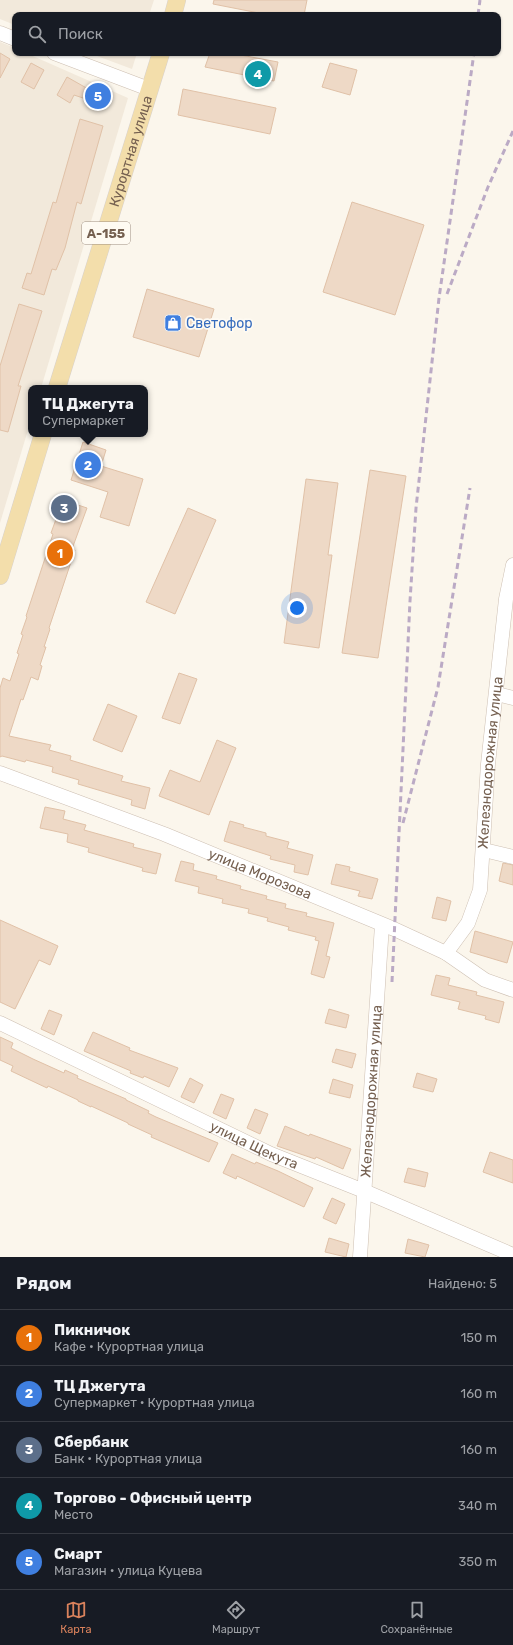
<!DOCTYPE html>
<html lang="ru">
<meta charset="utf-8">
<style>
:root{--surface:#171b24;--page:#20242c;--text:#f1f3f6;--muted:#9ea1a6;--line:#363941;--accent:#da825c}
body{margin:0;font-family:Rubik,sans-serif;background:var(--page);color:var(--text)}
.you{position:absolute;left:297px;top:608px;width:14px;height:14px;margin:-10px;border:3px solid #fff;border-radius:50%;background:#1a73e8;box-shadow:0 0 0 6px #1a73e833}
.badge{display:grid;place-items:center;width:26px;height:26px;border-radius:50%;background:var(--accent);color:#fff;font-size:13px;font-weight:700}
.pin{position:absolute;translate:-50% -50%;border:2px solid #fff;box-shadow:0 1px 4px #0006}
.popup{position:absolute;left:28px;top:385px;width:120px;height:52px;box-sizing:border-box;display:grid;place-content:center;border-radius:8px;background:var(--surface);filter:drop-shadow(0 1px 3px #0005);font-size:13px;white-space:nowrap;color:var(--muted)}
.popup b{font-size:15px;color:var(--text)}
.popup::after{content:'';position:absolute;left:50%;top:100%;margin-left:-8px;border:8px solid transparent;border-top-color:var(--surface)}
.list{margin:0;padding:0;list-style:none}
h2{display:flex;justify-content:space-between;align-items:center;height:52px;margin:0;padding:0 16px;font-size:17px}
h2 small{font-size:13px;font-weight:400;color:var(--muted)}
.list li{display:grid;grid-template-columns:26px 1fr auto;gap:12px;align-items:center;box-sizing:border-box;height:56px;padding:0 16px;border-top:1px solid var(--line)}
.list b{display:block;font-size:15px;white-space:nowrap}
.list p{margin:0;font-size:13px;white-space:nowrap;color:var(--muted)}
.list em{font-size:13px;font-style:normal;color:var(--muted)}
.icon{flex:none;width:22px;height:22px;fill:none;stroke:currentColor;stroke-width:2;stroke-linecap:round;stroke-linejoin:round}
.map{position:relative;flex:none;width:513px;height:1257px;overflow:hidden}
.search{position:absolute;background:var(--surface);box-shadow:0 1px 3px #0004;left:12px;right:12px;top:12px;height:44px;display:flex;align-items:center;gap:10px;box-sizing:border-box;padding:0 14px;border-radius:8px;color:var(--muted);font-size:15px}
.sheet{height:332px;background:var(--surface)}
nav{display:flex;justify-content:space-around;align-items:center;box-sizing:border-box;height:56px;border-top:1px solid var(--line);background:var(--surface);font-size:11px;color:var(--muted)}
nav a{display:grid;justify-items:center;gap:2px}
nav .on{color:var(--accent)}
.map>svg:first-child{display:block}
.residential{fill:#f2e9db}
.building{fill:#eed9c6;stroke:#e0c1a7}
.lines{fill:none;stroke-linecap:round;stroke-linejoin:round}
.minor-casing{stroke:#cdbfb2;stroke-width:15}
.major-casing{stroke:#d8d2ce;stroke-width:18}
.minor{stroke:#fff;stroke-width:14}
.major{stroke:#f3deab;stroke-width:17}
.rail{stroke:#bbaac5;stroke-width:3;stroke-dasharray:6 4;stroke-linecap:butt}
.labels{text-anchor:middle;dominant-baseline:central;stroke-width:3.5;stroke-linejoin:round;paint-order:stroke}
.shield{fill:#fefaf2;stroke:#9e8e81;stroke-width:1}
.shield-label{font-size:13px;font-weight:bold;fill:#756050}
.street-label{font-size:14px;fill:#756050;stroke:#fefaf2}
.shop-label{font-size:14px;fill:#366cbe;stroke:#fefaf2;text-anchor:start}
</style>
<div class="map">
<svg width="513" height="1257" viewBox="0 0 513 1257">
<rect width="100%" height="100%" fill="#fbf6ec"/>
<g class="residential">
<path d="M0,0H154L149,15H15V25L0,19Z"/>
<path d="M0,42L15,48V53H26L128,98L41,388H31V420L0,523Z"/>
<path d="M89,53H137L132,69Z"/>
</g>
<g class="building">
<path d="M214,0H307L304,15H269L213,4Z"/>
<path d="M0,53L10,59L0,78Z"/>
<path d="M210,53H230L278,62L274,81L205,67Z"/>
<path d="M31,63L44,70L34,89L21,82Z"/>
<path d="M330,63L357,70L350,95L322,87Z"/>
<path d="M67,77L90,90L91,86L108,92L104,105L74,95L70,103L57,95Z"/>
<path d="M183,89L276,108L270,134L178,115Z"/>
<path d="M80,119L103,126L81,204L77,202L65,248L56,270L52,269L44,295L22,288L27,273L31,274L53,202L56,203Z"/>
<path d="M352,202L424,225L395,315L323,292Z"/>
<path d="M147,289L214,309L199,357L133,337Z"/>
<path d="M19,304L42,311L18,386H21L8,432L0,430V366Z"/>
<path d="M83,442L106,450L101,466L143,479L129,526L100,517L108,492L71,480Z"/>
<path d="M370,470L406,476L378,658L342,653Z"/>
<path d="M306,479L338,483L328,555H332L319,648L284,643Z"/>
<path d="M63,500L87,508L72,549L75,550L49,628L50,629L44,647H46L40,665L42,666L38,680L31,677L23,700L21,699L9,736L51,745L49,750L71,756L70,760L123,776L121,781L150,788L145,809L131,805L132,800L78,784L79,780L52,772L53,767L26,760L25,762L2,756L0,757V688L3,678L10,681L19,654L17,653L23,635L21,634L27,617L26,616L53,534L51,533Z"/>
<path d="M188,508L216,520L175,614L146,602Z"/>
<path d="M179,673L197,679L180,724L162,718Z"/>
<path d="M108,704L137,716L122,752L93,740Z"/>
<path d="M217,740L236,748L209,815L159,796L170,770L200,782Z"/>
<path d="M45,807L65,811L63,819L86,825L84,830L134,844L133,847L161,854L156,874L142,871L143,868L88,852L89,848L67,842L68,834L40,828Z"/>
<path d="M230,821L244,825L243,827L266,833V836L289,842L287,848L313,855L308,875L294,872L295,865L270,859L271,856L224,841Z"/>
<path d="M181,861L194,864L193,870L217,876L216,879L241,886L240,889L267,896L266,899L286,904L285,908L307,913L306,916L334,923L326,956L330,957L324,978L311,974L319,941L315,940L316,937L288,930L289,927L267,921L268,918L248,913L249,909L222,903L223,899L198,893L199,887L175,881Z"/>
<path d="M503,863L513,865V885L499,881Z"/>
<path d="M336,864L350,867L349,871L378,879L372,899L358,896L360,891L331,884Z"/>
<path d="M437,897L451,901L446,921L432,918Z"/>
<path d="M0,920L58,946L50,965L39,960L15,1009L0,1002Z"/>
<path d="M475,931L513,942L507,963L470,952Z"/>
<path d="M436,975L450,978L448,985L477,992L476,995L504,1002L499,1023L485,1019L486,1016L458,1009L460,1002L431,995Z"/>
<path d="M329,1009L349,1015L346,1028L325,1023Z"/>
<path d="M49,1010L62,1015L54,1035L41,1029Z"/>
<path d="M93,1032L130,1048L129,1050L178,1068L169,1087L144,1076L143,1078L130,1073L131,1071L84,1051Z"/>
<path d="M0,1037L13,1043L11,1048L33,1059L64,1073L65,1070L78,1076L77,1078L126,1099V1100L149,1111L148,1113L156,1117L218,1143L209,1162L151,1137L152,1135L128,1124V1123L91,1106V1107L78,1101V1100L48,1086L47,1088L11,1071L13,1066L0,1060Z"/>
<path d="M336,1049L356,1054L352,1068L332,1062Z"/>
<path d="M417,1073L437,1079L433,1092L413,1087Z"/>
<path d="M190,1078L203,1085L194,1103L181,1097Z"/>
<path d="M333,1079L353,1085L350,1098L329,1093Z"/>
<path d="M221,1094L234,1099L226,1119L213,1113Z"/>
<path d="M255,1109L268,1114L260,1134L247,1128Z"/>
<path d="M285,1126L309,1136L310,1134L351,1149L343,1169L316,1157L315,1159L277,1146Z"/>
<path d="M490,1152L513,1160V1183L483,1172Z"/>
<path d="M232,1154L255,1164L256,1162L278,1171L313,1188L304,1207L237,1176L236,1179L223,1173Z"/>
<path d="M408,1168L428,1173L425,1187L404,1182Z"/>
<path d="M332,1198L345,1204L336,1224L323,1218Z"/>
<path d="M329,1238L349,1244L346,1257L325,1252Z"/>
<path d="M408,1239L429,1245L425,1257L405,1253Z"/>
</g>
<g class="lines">
<defs>
<g id="minor">
<path d="M0,33L15,39"/>
<path d="M54,53L149,89"/>
<path d="M497,694L513,698"/>
<path id="s1" d="M0,773L164,834L394,929L446,953L485,980L513,990"/>
<path d="M484,850L513,857"/>
<path id="s2" d="M446,953L468,923L480,890L488,764L506,599L513,565"/>
<path id="s3" d="M0,1023L271,1154L364,1191L513,1255"/>
<path id="s4" d="M360,1257L382,925"/>
</g>
<g id="major">
<path d="M173,15L177,0"/>
<path id="s5" d="M57,388L161,53"/>
<path d="M0,576L43,434"/>
</g>
</defs>
<use href="#minor" class="minor-casing"/>
<use href="#major" class="major-casing"/>
<use href="#minor" class="minor"/>
<use href="#major" class="major"/>
<g class="rail">
<path d="M478,15L480,0"/>
<path d="M447,294L488,187L513,131"/>
<path d="M403,823L438,687L470,488"/>
<path d="M392,982L410,601L416,508L439,298L474,53"/>
</g>
</g>
<defs>
<symbol id="shop-square" viewBox="-11 -11 22 22"><rect x="-9" y="-9" width="18" height="18" rx="4" fill="#3f7fe0" stroke="#fefaf2"/><path d="M-5-2.5h2.3a2.7 3.5 0 0 1 5.4 0H5L5.5 6h-11ZM-1.5-2.5h3a1.5 2.3 0 0 0-3 0Z" fill="#fff"/></symbol>
</defs>
<g fill-rule="evenodd">
<use href="#shop-square" x="163" y="313" width="20" height="20"/>
</g>
<g class="labels">
<rect class="shield" x="82" y="222" width="48" height="22" rx="3"/>
<g class="shield-label">
<text x="106" y="233">А-155</text>
</g>
<g class="street-label">
<text stroke="none"><textPath href="#s5" startOffset="248">Курортная улица</textPath></text>
<text stroke="none"><textPath href="#s2" startOffset="200">Железнодорожная улица</textPath></text>
<text stroke="none"><textPath href="#s1" startOffset="279">улица Морозова</textPath></text>
<text stroke="none"><textPath href="#s4" startOffset="166">Железнодорожная улица</textPath></text>
<text stroke="none"><textPath href="#s3" startOffset="282">улица Щекута</textPath></text>
</g>
<g class="shop-label">
<text x="186" y="323">Светофор</text>
</g>
</g>
</svg>
<div class="you"></div>
<div class="pin badge" style="left:60px;top:553px;background:#e8710a">1</div>
<div class="pin badge" style="left:88px;top:465px;background:#3f7fe0">2</div>
<div class="popup"><b>ТЦ Джегута</b>Супермаркет</div>
<div class="pin badge" style="left:64px;top:508px;background:#5c6f8a">3</div>
<div class="pin badge" style="left:258px;top:74px;background:#0f9aa8">4</div>
<div class="pin badge" style="left:98px;top:96px;background:#3f7fe0">5</div>
<div class="search"><svg class="icon" aria-label="search" viewBox="0 0 24 24"><circle cx="10" cy="10" r="6"/><path d="M15 15l6 6"/></svg>Поиск</div>
</div>
<section class="sheet">
<h2>Рядом<small>Найдено: 5</small></h2>
<ul class="list">
<li><span class="badge" style="background:#e8710a">1</span><div><b>Пикничок</b><p>Кафе · Курортная улица</p></div><em>150 m</em></li>
<li><span class="badge" style="background:#3f7fe0">2</span><div><b>ТЦ Джегута</b><p>Супермаркет · Курортная улица</p></div><em>160 m</em></li>
<li><span class="badge" style="background:#5c6f8a">3</span><div><b>Сбербанк</b><p>Банк · Курортная улица</p></div><em>160 m</em></li>
<li><span class="badge" style="background:#0f9aa8">4</span><div><b>Торгово - Офисный центр</b><p>Место</p></div><em>340 m</em></li>
<li><span class="badge" style="background:#3f7fe0">5</span><div><b>Смарт</b><p>Магазин · улица Куцева</p></div><em>350 m</em></li>
</ul>
</section>
<nav>
<a class="on"><svg class="icon" aria-label="map" viewBox="0 0 24 24"><path d="M3 6l6-2 6 2 6-2v14l-6 2-6-2-6 2zM9 4v14M15 6v14"/></svg>Карта</a>
<a><svg class="icon" aria-label="directions" viewBox="0 0 24 24"><path d="M12 3l9 9-9 9-9-9zM9 14v-3h6M13 9l2 2-2 2"/></svg>Маршрут</a>
<a><svg class="icon" aria-label="saved" viewBox="0 0 24 24"><path d="M7 4h10v16l-5-4-5 4z"/></svg>Сохранённые</a>
</nav>
